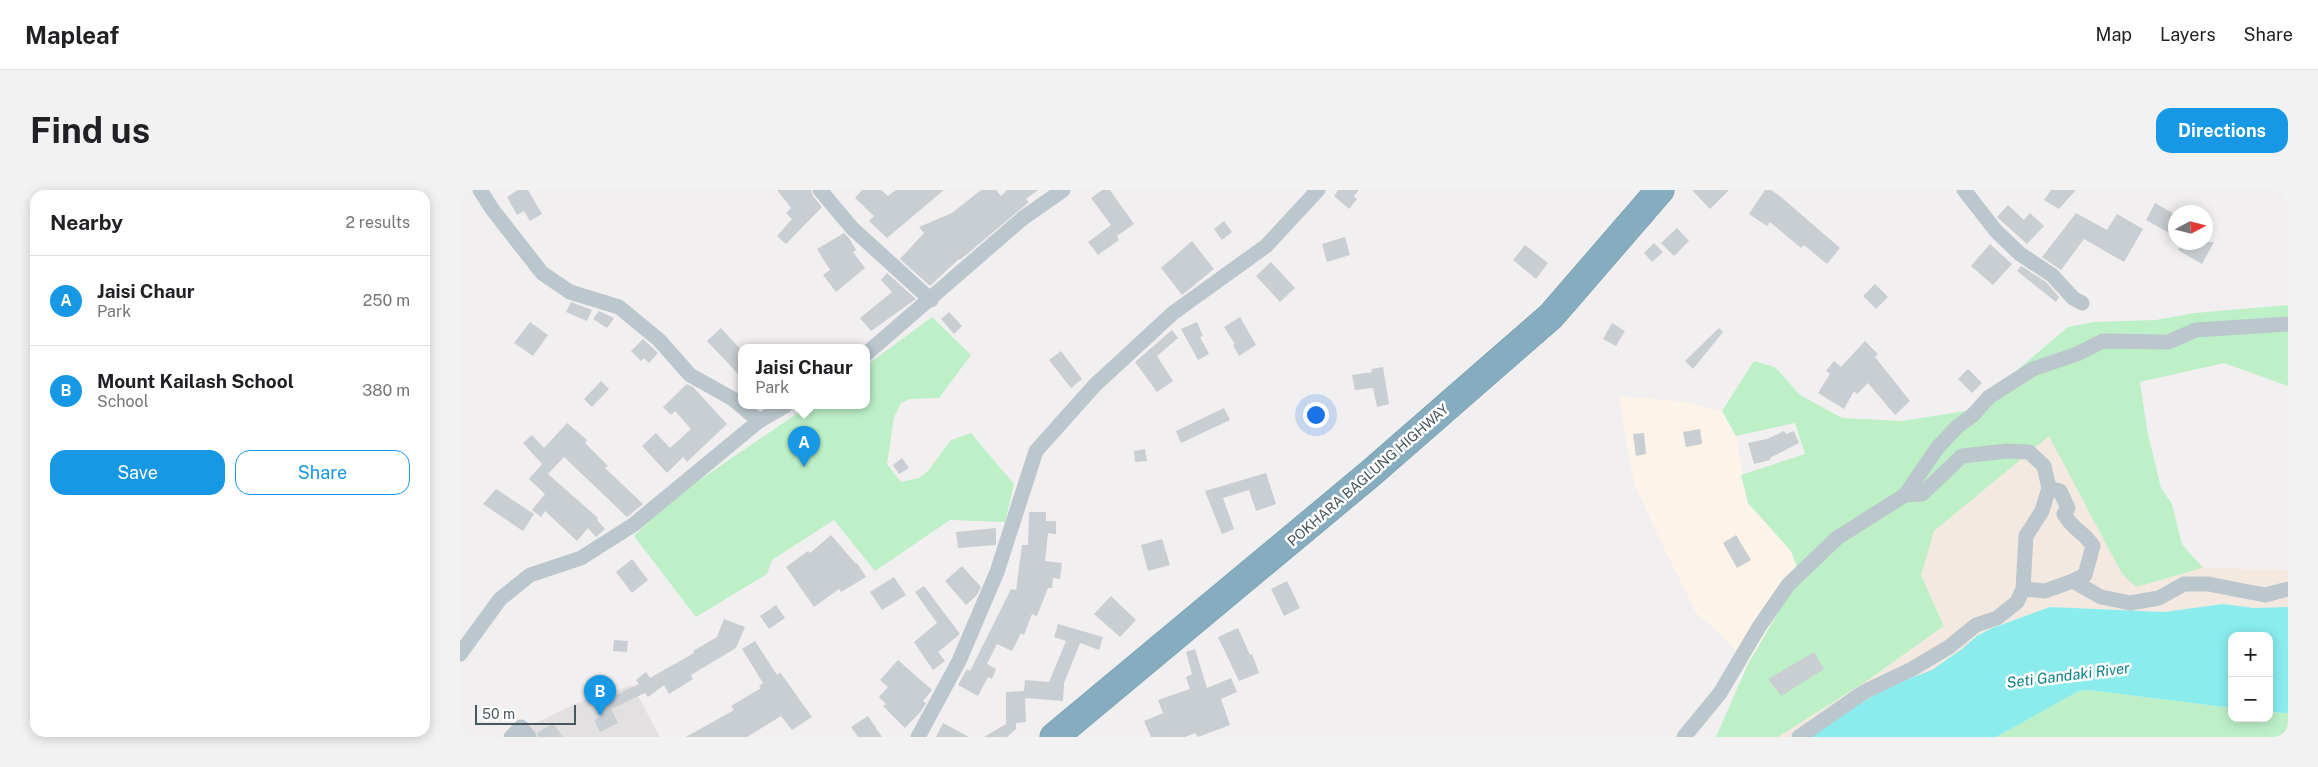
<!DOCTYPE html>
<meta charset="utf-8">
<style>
:root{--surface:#fff;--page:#f2f2f2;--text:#202124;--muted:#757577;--line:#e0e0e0;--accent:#1698e5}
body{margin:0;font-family:"Public Sans",sans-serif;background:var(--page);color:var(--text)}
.controls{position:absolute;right:15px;bottom:15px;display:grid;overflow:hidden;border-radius:10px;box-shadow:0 2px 12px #0003}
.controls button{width:45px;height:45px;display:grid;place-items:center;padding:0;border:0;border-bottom:1px solid var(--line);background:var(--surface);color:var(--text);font:25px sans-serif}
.compass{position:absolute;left:1708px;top:15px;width:45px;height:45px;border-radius:50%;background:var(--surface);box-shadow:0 2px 12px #0003;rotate:83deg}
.scale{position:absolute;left:15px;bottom:12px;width:101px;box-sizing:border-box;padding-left:5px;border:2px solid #47575d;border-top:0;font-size:14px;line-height:18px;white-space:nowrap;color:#47575d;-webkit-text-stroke:4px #fff;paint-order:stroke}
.you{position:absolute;left:855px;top:224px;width:18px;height:18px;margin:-12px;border:4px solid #fff;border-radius:50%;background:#1a73e8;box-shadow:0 0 0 8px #1a73e833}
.badge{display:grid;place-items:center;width:32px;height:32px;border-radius:50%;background:var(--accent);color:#fff;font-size:16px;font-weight:700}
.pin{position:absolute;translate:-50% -41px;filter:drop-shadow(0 1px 2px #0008)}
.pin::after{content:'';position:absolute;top:26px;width:18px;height:15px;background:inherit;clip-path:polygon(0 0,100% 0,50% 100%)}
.popup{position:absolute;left:278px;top:154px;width:132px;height:65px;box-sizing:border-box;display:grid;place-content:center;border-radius:10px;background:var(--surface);filter:drop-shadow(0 1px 4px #0005);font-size:16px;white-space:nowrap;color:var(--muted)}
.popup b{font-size:19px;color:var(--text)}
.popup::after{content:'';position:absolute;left:50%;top:100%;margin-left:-10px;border:10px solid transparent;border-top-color:var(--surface)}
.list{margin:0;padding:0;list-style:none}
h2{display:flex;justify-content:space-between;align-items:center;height:65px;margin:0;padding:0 20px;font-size:21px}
h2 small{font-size:16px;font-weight:400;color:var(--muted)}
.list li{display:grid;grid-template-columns:32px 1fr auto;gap:15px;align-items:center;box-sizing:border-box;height:90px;padding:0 20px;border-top:1px solid var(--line)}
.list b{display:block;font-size:19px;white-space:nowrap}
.list p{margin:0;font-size:16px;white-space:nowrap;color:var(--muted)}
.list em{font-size:16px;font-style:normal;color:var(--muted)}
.actions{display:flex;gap:10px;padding:15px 20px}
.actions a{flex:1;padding:11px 0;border:1px solid var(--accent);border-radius:15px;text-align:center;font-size:18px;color:var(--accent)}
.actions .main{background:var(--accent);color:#fff}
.map{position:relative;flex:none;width:1828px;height:547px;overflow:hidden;border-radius:15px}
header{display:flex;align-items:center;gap:30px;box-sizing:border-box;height:70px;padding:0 25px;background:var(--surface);border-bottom:1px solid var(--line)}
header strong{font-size:24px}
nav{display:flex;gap:28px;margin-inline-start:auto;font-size:18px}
.intro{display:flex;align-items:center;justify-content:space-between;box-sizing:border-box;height:120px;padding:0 30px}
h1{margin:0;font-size:35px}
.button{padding:12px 22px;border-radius:15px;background:var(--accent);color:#fff;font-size:18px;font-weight:700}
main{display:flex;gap:30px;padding:0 30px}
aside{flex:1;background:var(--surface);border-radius:15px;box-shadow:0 2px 12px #0003}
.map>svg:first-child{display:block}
.commercial{fill:#fcf3e9}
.education{fill:#e3e0e2}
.green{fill:#bdf0c7}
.sand{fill:#f3e9e0}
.water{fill:#8aeced}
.building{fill:#c9ced2}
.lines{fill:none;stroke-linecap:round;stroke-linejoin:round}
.highway-casing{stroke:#7298ab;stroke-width:29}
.street{stroke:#bbc7cc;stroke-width:15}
.highway{stroke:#86acbf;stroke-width:28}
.labels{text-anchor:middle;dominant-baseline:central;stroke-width:5;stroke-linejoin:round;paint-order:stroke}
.street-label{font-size:14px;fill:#47575d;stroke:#fff}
.water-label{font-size:15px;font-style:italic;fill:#0c8486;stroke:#fff}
</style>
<header>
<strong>Mapleaf</strong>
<nav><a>Map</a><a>Layers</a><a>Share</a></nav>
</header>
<div class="intro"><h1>Find us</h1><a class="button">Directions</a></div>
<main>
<aside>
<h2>Nearby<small>2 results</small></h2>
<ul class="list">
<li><span class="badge">A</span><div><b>Jaisi Chaur</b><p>Park</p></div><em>250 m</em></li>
<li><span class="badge">B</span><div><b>Mount Kailash School</b><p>School</p></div><em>380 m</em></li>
</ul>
<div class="actions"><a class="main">Save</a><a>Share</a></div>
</aside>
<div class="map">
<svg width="1828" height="547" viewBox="0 0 1828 547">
<rect width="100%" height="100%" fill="#f2eff0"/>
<path class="commercial" d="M1159,206L1227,212L1262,221L1276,246L1288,313L1331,361L1340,385L1288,474L1261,445L1236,423L1203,356L1174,294Z"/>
<path class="education" d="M172,495L200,547H72L66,538L117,513Z"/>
<g class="green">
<path d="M1828,115V196L1764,173L1680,192L1687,240L1701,298L1712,314L1722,354L1743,378L1676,398L1662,384L1612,293L1461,385L1484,436L1407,491L1318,547H1256L1288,474L1340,385L1331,361L1288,313L1281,285L1345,264L1335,233L1276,246L1262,221L1294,171L1315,177L1340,205L1382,228L1442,231L1505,221L1536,198L1608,137L1634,132L1696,130L1735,123Z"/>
<path d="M472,127L511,165L479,208L450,209L441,213L434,227L427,274L441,292L459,288L468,281L491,250L511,243L554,294L545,332L490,330L415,381L374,330L312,370L307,384L236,427L174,346L212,309L348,216H406L407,175Z"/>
<path d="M1628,500L1772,518V528H1809V522L1828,523V547H1536L1619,501Z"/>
</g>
<path class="sand" d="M1589,246L1662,384L1676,397L1743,378L1828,380V417L1794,418L1763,414L1704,422L1590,417L1530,439L1517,446L1502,459L1472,480L1433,495L1347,547H1318L1407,491L1484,436L1461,385L1474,341Z"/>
<path class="water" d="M1763,414L1794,418L1828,417V523L1809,522V446H1772V518L1628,500L1619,501L1536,547H1347L1377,526L1433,495L1472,480L1502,459L1517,446L1530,439L1590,417L1704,422Z"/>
<g class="building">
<path d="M58,0H68L82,24L70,31L64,21L57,25L47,7Z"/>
<path d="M317,0H351L353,6L362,17L326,54L317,46L332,29L326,23L331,18Z"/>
<path d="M402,0H421L428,6L436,0H484L427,48L409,31L414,26L395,8Z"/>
<path d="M521,0H536L541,6L547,0H578L566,9L569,12L500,70L499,69L470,96L440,69L464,43L459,37L492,23Z"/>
<path d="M642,0H650L674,34L657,46L659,50L638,65L628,52L651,35L631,8Z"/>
<path d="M878,0H899L894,6L897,9L889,19L874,6Z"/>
<path d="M1232,0H1269L1250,19Z"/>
<path d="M1305,0H1311L1321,7L1380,58L1367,74L1344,55L1341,58L1310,32L1307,36L1289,24Z"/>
<path d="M1591,0H1616L1599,19L1584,10Z"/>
<path d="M1695,13L1716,25V47L1686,30Z"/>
<path d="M1548,15L1564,30L1570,23L1584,36L1567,54L1537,27Z"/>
<path d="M1616,23L1647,40L1657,24L1683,39L1664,72L1624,49L1601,80L1582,67Z"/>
<path d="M764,31L772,42L762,50L754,39Z"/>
<path d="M1217,38L1229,51L1214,66L1201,53Z"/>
<path d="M384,43L389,48L396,60L393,62L405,78L376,102L363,85L370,80L357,59Z"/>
<path d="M885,47L890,65L867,72L862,54Z"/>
<path d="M732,51L754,79L722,105L701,78Z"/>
<path d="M1723,52H1754L1742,74L1718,60Z"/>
<path d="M1194,53L1203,62L1192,72L1184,63Z"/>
<path d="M1530,54L1552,74L1533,95L1511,76Z"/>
<path d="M1065,55L1088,73L1076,89L1053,70Z"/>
<path d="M811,72L835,98L820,112L796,86Z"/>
<path d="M1561,76L1586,92L1599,107L1596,112L1557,81Z"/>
<path d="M427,83L456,109L411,141L400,128L432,102L421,90Z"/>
<path d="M1415,94L1428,107L1416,119L1403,106Z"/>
<path d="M111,112L132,120L127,131L106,122Z"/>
<path d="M139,121L154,128L147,138L133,129Z"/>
<path d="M489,122L502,136L494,144L481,129Z"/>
<path d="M780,127L796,155L779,166L773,155L775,154L764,137Z"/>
<path d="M70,132L88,145L73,166L54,153Z"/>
<path d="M737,132L743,146L740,147L749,164L738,170L721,139Z"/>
<path d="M1152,133L1165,141L1156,156L1143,149Z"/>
<path d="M261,138L282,161V188L247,151Z"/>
<path d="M1259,138L1263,142L1233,179L1225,171Z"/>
<path d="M712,140L718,148L697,166L713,191L697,202L675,172Z"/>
<path d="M183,149L198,163L189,173L184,168L181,171L171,161Z"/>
<path d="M1405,151L1418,164L1415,167L1450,211L1435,225L1408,193L1397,204L1394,201L1384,219L1358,203L1370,184L1366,181L1374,171L1381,177Z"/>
<path d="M601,161L622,189L611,198L589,170Z"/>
<path d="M923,177L929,214L917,217L913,198L895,200L892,185L912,182L911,179Z"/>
<path d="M1508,179L1522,193L1512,203L1498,189Z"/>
<path d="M141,191L149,199L132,217L124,209Z"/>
<path d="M227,194L233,197L267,234L227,272L223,267L207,283L182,256L196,243L210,258L231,239L215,221L211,225L203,217Z"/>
<path d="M764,218L770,230L721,253L716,241Z"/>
<path d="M107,233L127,250L125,253L148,276L145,278L183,314L167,327L104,267L88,284L138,328L137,330L145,339L136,347L128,338L117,351L85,321L81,327L72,320L85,304L69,289L82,274L63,253L72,245L84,258Z"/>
<path d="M1240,239L1242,254L1226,257L1223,242Z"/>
<path d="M1324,241L1326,244L1334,241L1339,253L1310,268V270L1294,274L1288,253L1307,249Z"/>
<path d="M1184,243L1186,264L1176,266L1173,244Z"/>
<path d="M685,259L687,271L675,272L674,261Z"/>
<path d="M442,268L449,278L439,284L433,275Z"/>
<path d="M806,283L816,314L796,321L789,300L763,308L774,339L762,344L745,301Z"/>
<path d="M36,299L74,324L63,341L23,314Z"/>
<path d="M569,322H586V331H596V344L588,343L585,371L602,373L600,389L593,388L592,398H588L577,426L572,424L564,445L561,443L552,461L537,454L527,474L536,479L532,489L528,487L518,506L498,495L507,479L510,481L551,399L556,400L562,355H568Z"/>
<path d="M536,338V355L498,358L496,342Z"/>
<path d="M371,345L396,374L397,373L406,387L381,402L379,399L354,417L326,377L348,361L350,363Z"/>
<path d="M1276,345L1291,370L1277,378L1263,353Z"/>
<path d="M702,349L710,375L688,381L681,355Z"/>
<path d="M172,369L188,390L172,403L156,382Z"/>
<path d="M502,376L521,397L517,405L506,415L485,391Z"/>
<path d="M434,387L446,405L422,420L410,402Z"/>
<path d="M827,391L840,418L824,426L811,399Z"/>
<path d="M464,396L500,444L478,462L485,471L473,480L454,452L477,433L455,402Z"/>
<path d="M651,406L676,430L660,447L634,424Z"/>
<path d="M316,415L325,428L309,439L300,426Z"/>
<path d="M264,429L285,437L276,458L231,485L233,489L209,504L204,495L188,507L185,503L151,519L158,533L140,542L134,530L142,526L137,514L179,494L176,490L186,482L190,488L234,463L233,461L257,447Z"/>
<path d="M598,434L643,447L639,460L620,453L604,493L603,511L565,508L566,532L556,533V539L547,547H524L546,534V502L564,501L565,490L589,492L606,451L594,447Z"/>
<path d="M778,438L790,465L792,464L799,483L779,491L758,447Z"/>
<path d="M154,450L168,451L167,462L153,461Z"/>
<path d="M295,451L317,485L320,482L352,527L332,540L321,526L287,547H226L274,520L271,516L301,498L299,496L303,493L282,459Z"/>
<path d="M735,459L747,498L771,488L777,502L761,509L770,535L738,547L735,543L725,547H691L684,531L703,523L698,510L730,499L726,487L732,484L726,462Z"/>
<path d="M1354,462L1364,479L1321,506L1308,489Z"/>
<path d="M438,470L472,500L463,511L466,513L462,520L445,538L423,516L426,514L419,507L428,497L420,490Z"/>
<path d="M408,526L422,547H398L391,537Z"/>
<path d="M93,533L103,547H78L77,543Z"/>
<path d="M483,533L509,547H476Z"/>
</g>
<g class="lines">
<defs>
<path id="highway" d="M594,547L911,283L1091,126L1200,0"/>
</defs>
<use href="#highway" class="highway-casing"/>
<g class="street">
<path d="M20,0L32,19L82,83L110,102L159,117L199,150L230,185L273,209L299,231"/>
<path d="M360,0L392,38L471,110"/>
<path d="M1504,0L1536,41L1560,64L1592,85L1613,108L1622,113"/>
<path d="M406,164L563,28L603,0"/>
<path d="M1589,298L1600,301L1608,318L1604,324C1614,341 1623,341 1633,356L1625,385L1613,391"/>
<path d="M1563,399L1585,401L1613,391L1641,407L1670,413L1699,408L1724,394H1748L1805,405L1828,399"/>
<path d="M0,464L40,409L70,385L121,368L173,335L299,231L325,216"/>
<path d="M51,547L61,537L69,547"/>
<path d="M458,547L499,471L537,382L576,261L635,195L713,123L806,56L858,0"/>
<path d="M1224,547L1260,503L1299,437L1328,395L1377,348L1445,305L1478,257L1498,236L1513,225L1529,207L1573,179L1617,164L1643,151L1708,152L1736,140L1828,134"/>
<path d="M1339,547L1404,502L1452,479L1489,457L1516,435L1537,428L1557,412L1563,399L1566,346L1582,321L1589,298L1584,276L1569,262L1547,261L1502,266L1462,304L1445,305"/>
</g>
<use href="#highway" class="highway"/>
</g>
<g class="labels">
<g class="street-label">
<text transform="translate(908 285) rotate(-41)">POKHARA BAGLUNG HIGHWAY</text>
</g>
<g class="water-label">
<text transform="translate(1608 485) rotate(-7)">Seti Gandaki River</text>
</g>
</g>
</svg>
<div class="controls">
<button>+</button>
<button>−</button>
</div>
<svg class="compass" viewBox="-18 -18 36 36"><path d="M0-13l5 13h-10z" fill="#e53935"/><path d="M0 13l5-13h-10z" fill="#757577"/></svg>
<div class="scale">50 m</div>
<div class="you"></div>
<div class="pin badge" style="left:344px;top:277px">A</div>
<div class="popup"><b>Jaisi Chaur</b>Park</div>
<div class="pin badge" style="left:140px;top:526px">B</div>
</div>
</main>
